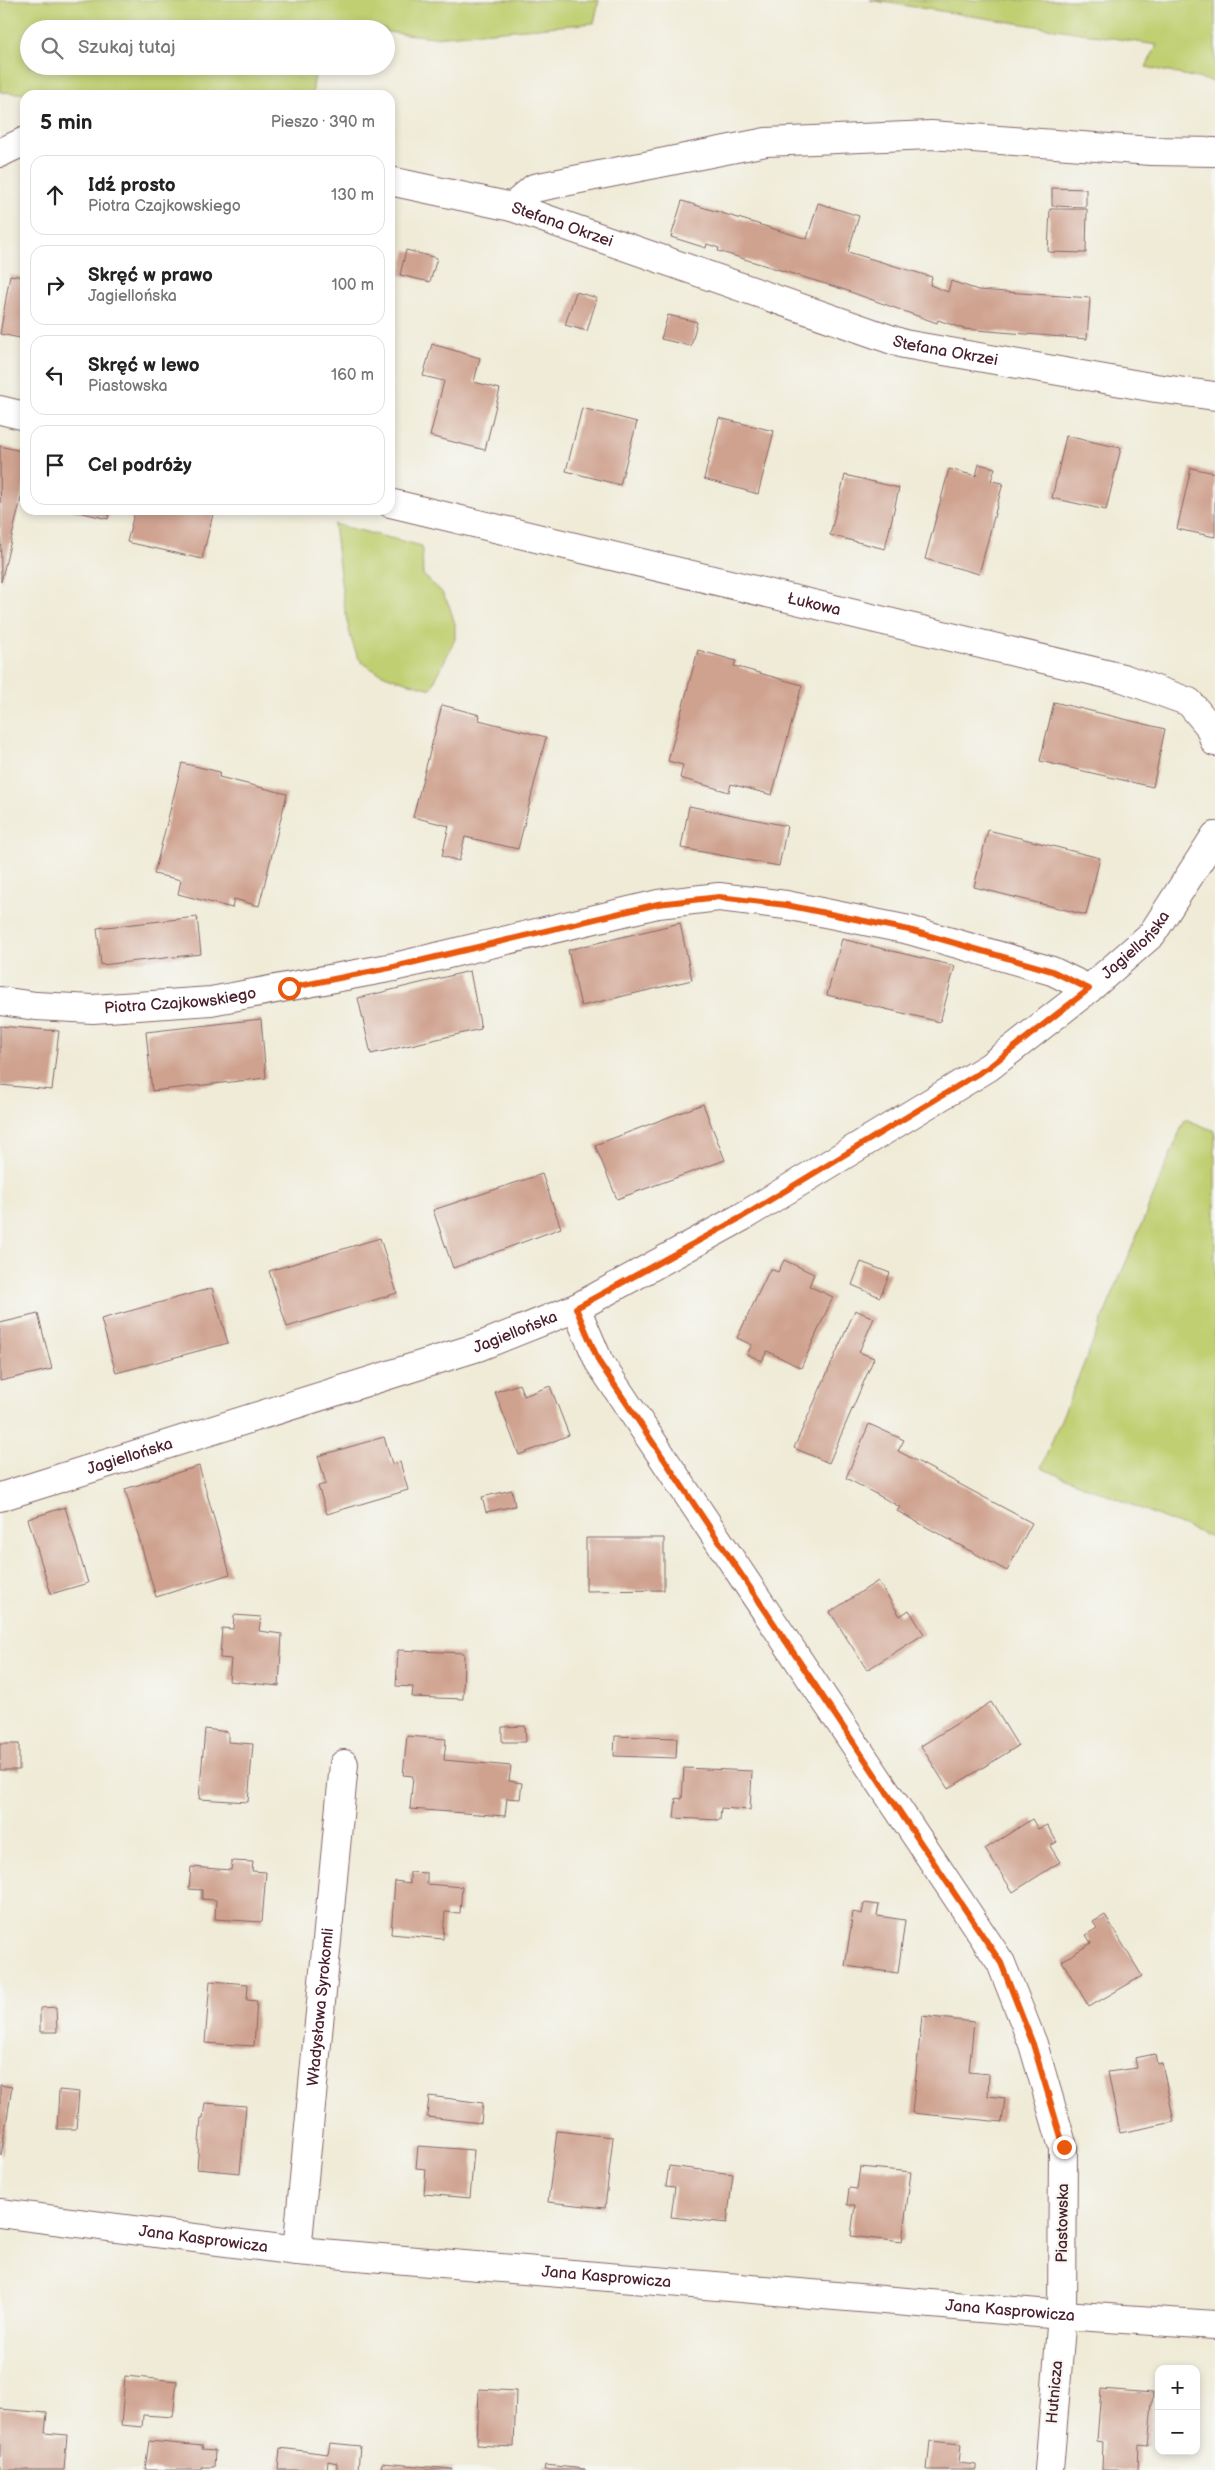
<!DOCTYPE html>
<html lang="pl">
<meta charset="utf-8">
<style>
:root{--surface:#fff;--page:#f6f6f6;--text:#222;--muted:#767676;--line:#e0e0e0}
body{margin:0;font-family:"Balsamiq Sans",sans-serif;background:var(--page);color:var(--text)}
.controls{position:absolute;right:15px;bottom:15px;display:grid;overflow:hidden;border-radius:10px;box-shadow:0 2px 8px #0003}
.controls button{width:45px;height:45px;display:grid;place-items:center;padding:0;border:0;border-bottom:1px solid var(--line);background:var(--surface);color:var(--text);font:25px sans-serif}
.stop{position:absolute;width:15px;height:15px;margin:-11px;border:4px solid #ea580c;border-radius:50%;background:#fff}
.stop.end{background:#ea580c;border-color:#fff;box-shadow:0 1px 5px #0008}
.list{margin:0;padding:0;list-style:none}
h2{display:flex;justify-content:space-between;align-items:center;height:65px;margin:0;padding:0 20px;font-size:21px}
h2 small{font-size:16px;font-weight:400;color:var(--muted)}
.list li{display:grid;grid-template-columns:32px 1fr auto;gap:15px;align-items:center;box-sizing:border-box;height:80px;margin:0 10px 10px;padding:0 10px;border:1px solid var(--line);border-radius:15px}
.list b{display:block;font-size:19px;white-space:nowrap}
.list p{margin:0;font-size:16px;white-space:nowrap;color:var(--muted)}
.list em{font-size:16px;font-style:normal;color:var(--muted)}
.icon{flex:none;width:28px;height:28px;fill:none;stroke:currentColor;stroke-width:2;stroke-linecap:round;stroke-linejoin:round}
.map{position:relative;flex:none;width:1215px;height:2470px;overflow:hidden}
.search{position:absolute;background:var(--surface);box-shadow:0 2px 8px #0003;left:20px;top:20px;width:375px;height:55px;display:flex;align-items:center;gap:12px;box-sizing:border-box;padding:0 18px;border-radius:28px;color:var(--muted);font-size:19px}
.panel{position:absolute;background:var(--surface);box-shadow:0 2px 8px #0003;left:20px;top:90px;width:375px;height:425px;border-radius:15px}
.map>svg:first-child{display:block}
.green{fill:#c0cf71;stroke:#85774e}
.building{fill:#cfa28f}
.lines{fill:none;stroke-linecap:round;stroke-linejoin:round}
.minor-casing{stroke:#846667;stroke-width:30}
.minor{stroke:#fff;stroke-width:28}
.route{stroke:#ea580c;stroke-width:6}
.labels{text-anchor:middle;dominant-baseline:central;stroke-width:4.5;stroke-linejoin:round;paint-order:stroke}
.street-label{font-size:16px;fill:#4a1f2b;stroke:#f6f6f2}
</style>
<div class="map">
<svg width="1215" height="2470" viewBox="0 0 1215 2470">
<rect width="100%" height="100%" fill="#f6f6f2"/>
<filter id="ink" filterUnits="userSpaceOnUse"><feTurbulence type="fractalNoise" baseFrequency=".02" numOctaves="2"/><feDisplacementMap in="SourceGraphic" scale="10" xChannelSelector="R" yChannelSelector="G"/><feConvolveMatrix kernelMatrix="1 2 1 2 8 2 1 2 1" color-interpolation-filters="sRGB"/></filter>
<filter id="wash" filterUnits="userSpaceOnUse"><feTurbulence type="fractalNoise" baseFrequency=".0096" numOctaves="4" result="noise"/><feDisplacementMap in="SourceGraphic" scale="20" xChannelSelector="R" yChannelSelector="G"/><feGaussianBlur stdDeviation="1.12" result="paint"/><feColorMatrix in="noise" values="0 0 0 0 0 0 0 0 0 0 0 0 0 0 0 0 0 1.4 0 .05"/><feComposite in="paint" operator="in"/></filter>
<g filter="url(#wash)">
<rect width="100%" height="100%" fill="#efebd7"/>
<g class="green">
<path d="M0,0H599L594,23L434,37L386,32V29L323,25V29H29V66H316L312,95H54L0,92Z"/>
<path d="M870,0H1215V82L1146,67L1157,45Z"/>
<path d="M334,524L422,546L423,575L441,591L449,605L455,624V639L431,689C409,682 382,678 363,663C345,649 338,551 334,524Z"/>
<path d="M1185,1119L1215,1131V1539L1041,1468Z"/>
</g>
<g id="blocks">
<g class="building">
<path d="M1052,188L1086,189V207L1052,206Z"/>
<path d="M682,201L807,239L818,203L859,216L848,252L932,277L930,285L948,292L951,281L978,290L1090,298L1087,339L964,329L938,320L937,323L842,289L718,251L719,248L707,244L706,248L671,237Z"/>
<path d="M1050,209H1087L1086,253L1048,252Z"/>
<path d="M406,250L437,258L430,282L400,275Z"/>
<path d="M10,275L25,277V339L0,334Z"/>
<path d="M576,292L597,298L587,331L565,325Z"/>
<path d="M668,315L697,322L691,346L661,339Z"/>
<path d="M432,344L480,358L474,382L500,389L485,450L430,436L444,381L423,376Z"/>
<path d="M582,408L637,422L620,485L566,471Z"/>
<path d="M719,418L774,431L758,494L704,479Z"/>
<path d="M1066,436L1121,448L1106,510L1052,498Z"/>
<path d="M0,446L25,452V482L1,582Z"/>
<path d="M979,464L995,468L991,481L1003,483L979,574L925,559L949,469L976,476Z"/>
<path d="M1191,468L1215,473V537L1177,529Z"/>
<path d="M845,475L899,488L885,549L830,535Z"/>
<path d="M70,510H110L108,519Z"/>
<path d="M135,510H214L202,559L127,542Z"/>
<path d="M698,650L736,661L734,666L802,685L772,795L731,784L729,792L680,778L683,765L668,761Z"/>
<path d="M1054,702L1165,729L1153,787L1040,761Z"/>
<path d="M442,705L480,715L479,720L546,737L518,849L465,837L459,861L442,856L449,826L413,817Z"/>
<path d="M182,763L220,772L219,777L287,794L259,906L234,899L232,908L178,894L181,880L154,874Z"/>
<path d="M689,806L787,826L779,866L681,848Z"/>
<path d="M988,830L1100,858L1086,915L974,887Z"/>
<path d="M197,917L201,954L101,965L97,928Z"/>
<path d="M680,923L692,980L581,1006L568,950Z"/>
<path d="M842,939L955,966L940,1022L827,995Z"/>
<path d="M470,971L481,1029L371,1054L358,998Z"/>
<path d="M261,1019L266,1078L152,1091L146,1032Z"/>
<path d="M0,1026L59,1031L52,1090L0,1085Z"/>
<path d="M703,1104L725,1160L617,1199L595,1145Z"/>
<path d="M542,1174L561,1228L453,1268L433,1210Z"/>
<path d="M380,1238L397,1293L287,1327L269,1271Z"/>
<path d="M784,1260L814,1274L809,1286L833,1297L801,1368L767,1351L762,1361L747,1354L752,1345L737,1338L770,1269L778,1272Z"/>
<path d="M861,1262L890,1273L880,1297L852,1285Z"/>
<path d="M212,1288L228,1343L116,1373L101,1319Z"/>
<path d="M855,1310L874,1318L859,1352L874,1358L829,1463L794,1448Z"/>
<path d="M38,1314L52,1369L0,1381V1323Z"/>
<path d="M519,1384L524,1396L550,1386L569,1435L519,1455L495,1392Z"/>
<path d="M869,1424L904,1440L898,1451L1032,1523L1007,1571L897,1511L900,1507L846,1478Z"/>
<path d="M384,1437L392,1464L400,1462L408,1490L327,1514L318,1486L326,1484L318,1456Z"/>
<path d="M199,1466L230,1574L156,1597L125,1489Z"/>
<path d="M512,1490L515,1506L486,1512L482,1497Z"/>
<path d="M65,1507L88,1583L51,1594L28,1519Z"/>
<path d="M586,1538H664V1590L586,1591Z"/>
<path d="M878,1581L900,1616L909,1610L924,1634L867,1670L830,1612Z"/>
<path d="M234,1615L261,1617L259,1631L282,1634L279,1686L229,1681L231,1659L220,1658L222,1628L233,1629Z"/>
<path d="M398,1650L464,1653L463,1699L412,1697L413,1687L396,1686Z"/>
<path d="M991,1702L1018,1746L948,1789L921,1746Z"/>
<path d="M525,1726L526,1742H502V1727Z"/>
<path d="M205,1729L228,1732V1742L253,1744L248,1802L199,1799Z"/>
<path d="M407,1736L446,1739L444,1760L511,1766L509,1781L522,1783L520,1799L507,1798L505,1816L410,1809L413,1776L403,1775Z"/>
<path d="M615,1736L677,1738L676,1758L614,1756Z"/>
<rect x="0" y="1744" width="19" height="26"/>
<path d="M684,1768L752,1771L750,1810L721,1808L720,1820L674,1818L676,1798L682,1799Z"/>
<path d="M1032,1819L1038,1829L1047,1825L1057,1842L1050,1846L1060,1862L1013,1892L985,1849Z"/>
<path d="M232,1861L253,1862L252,1871L266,1872L262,1922L215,1919L216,1900L202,1899V1890L189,1889L191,1867L231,1870Z"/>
<path d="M410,1872L427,1873V1884L462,1887L460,1913L445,1912L443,1939L391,1934L395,1881L410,1883Z"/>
<path d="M864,1903L879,1905L877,1916L905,1920L898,1973L845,1966L853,1912L862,1914Z"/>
<path d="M1105,1915L1142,1976L1089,2007L1062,1961L1091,1943L1086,1935L1097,1928L1093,1922Z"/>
<path d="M210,1981L248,1984L247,2000L257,2001L254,2046L205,2043Z"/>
<path d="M56,2007L57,2032H40V2008Z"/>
<path d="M922,2016L974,2022L969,2072L989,2074L988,2096L1005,2098L1002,2122L912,2113Z"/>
<path d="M1155,2054L1157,2064L1162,2063L1174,2122L1120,2133L1108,2072L1137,2068L1135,2058Z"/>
<path d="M0,2085L12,2087L1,2156L0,2155Z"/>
<path d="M59,2090L79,2092L76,2129H57Z"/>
<path d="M429,2096L483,2103L481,2123L427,2117Z"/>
<path d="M205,2103L246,2106L240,2173L197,2169L201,2118H203Z"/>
<path d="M557,2131L613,2137L605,2208L548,2202Z"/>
<path d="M418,2146L474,2150L470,2198L424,2194L426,2169L416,2168Z"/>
<path d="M669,2166L733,2174L727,2223L671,2217L675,2187L666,2186Z"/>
<path d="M860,2167L911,2172L902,2242L851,2236L855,2205H847L849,2188L857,2189Z"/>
<path d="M125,2376L177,2381L173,2417L143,2415L142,2427L121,2425Z"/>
<path d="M479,2389L516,2391L514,2447L477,2445Z"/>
<path d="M1101,2389L1153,2393L1148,2446L1139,2445L1138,2470H1102L1103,2442L1097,2441Z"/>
<path d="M0,2409L47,2413L45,2433L67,2435L64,2470H0Z"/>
<path d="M149,2441L203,2446L202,2449L215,2450L214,2467H201V2470H145Z"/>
<path d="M930,2441L961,2444L959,2463L976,2465V2470H927Z"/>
<path d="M330,2443L360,2446L358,2470H337V2463L328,2461L327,2470H278L280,2448L328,2454Z"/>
<path d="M382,2463L453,2469V2470H381Z"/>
<path d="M545,2465L585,2469V2470H544Z"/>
</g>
</g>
</g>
<g filter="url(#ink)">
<use href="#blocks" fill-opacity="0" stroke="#846667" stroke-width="1"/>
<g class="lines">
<defs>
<g id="minor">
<path d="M0,153L25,141"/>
<path id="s1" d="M390,181L512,207L904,344L1156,388L1215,396"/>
<path d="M512,207L534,188L766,142L931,135L1151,151L1215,152"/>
<path d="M0,410L25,416"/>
<path id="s2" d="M390,503L1123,678L1189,702L1209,726L1215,742"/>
<path id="s3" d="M0,1001L36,1006L93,1009L211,1001L394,967L658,904L719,897L786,905L909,930L1052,971L1089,989"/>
<path d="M576,1308L599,1362L1001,1963L1033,2044L1063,2147L1062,2315L1049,2470"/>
<path id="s4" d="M0,1497L478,1347L576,1308L742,1217L989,1067L1089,989L1152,934L1215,836"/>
<path id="s5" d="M0,2213L297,2251L1062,2315L1215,2325"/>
<path id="s6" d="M297,2251L344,1764"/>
</g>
</defs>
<use href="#minor" class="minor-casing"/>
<use href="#minor" class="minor"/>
</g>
</g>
<g class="lines" filter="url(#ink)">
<path class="route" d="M289,988L394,967L658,904L719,897L786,905L909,930L1052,971L1089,989L989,1067L742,1217L576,1308L599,1362L1001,1963L1033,2044L1064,2147"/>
</g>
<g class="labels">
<g class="street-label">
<text stroke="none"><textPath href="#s1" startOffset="178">Stefana Okrzei</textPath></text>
<text stroke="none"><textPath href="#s1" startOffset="582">Stefana Okrzei</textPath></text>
<text stroke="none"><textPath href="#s2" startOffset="436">Łukowa</textPath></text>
<text stroke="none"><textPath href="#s4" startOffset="1276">Jagiellońska</textPath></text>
<text stroke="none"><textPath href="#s3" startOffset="181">Piotra Czajkowskiego</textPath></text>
<text stroke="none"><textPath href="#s4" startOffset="541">Jagiellońska</textPath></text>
<text stroke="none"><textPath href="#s4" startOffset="136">Jagiellońska</textPath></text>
<text stroke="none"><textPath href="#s6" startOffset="245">Władysława Syrokomli</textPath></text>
<text transform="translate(1063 2223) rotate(-89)">Piastowska</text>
<text stroke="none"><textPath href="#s5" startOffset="205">Jana Kasprowicza</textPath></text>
<text stroke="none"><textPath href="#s5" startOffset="610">Jana Kasprowicza</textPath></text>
<text stroke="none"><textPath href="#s5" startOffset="1015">Jana Kasprowicza</textPath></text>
<text transform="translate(1055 2392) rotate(-85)">Hutnicza</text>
</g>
</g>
</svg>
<div class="controls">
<button>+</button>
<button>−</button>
</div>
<div class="stop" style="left:289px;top:988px"></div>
<div class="stop end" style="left:1064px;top:2147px"></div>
<div class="search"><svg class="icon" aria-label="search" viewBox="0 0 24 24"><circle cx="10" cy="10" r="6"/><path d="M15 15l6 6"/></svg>Szukaj tutaj</div>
<section class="panel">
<h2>5 min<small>Pieszo · 390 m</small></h2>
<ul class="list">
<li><svg class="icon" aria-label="ahead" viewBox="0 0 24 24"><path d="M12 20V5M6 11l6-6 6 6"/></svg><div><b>Idź prosto</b><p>Piotra Czajkowskiego</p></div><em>130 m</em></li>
<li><svg class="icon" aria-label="right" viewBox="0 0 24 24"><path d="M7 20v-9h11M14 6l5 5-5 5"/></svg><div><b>Skręć w prawo</b><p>Jagiellońska</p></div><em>100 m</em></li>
<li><svg class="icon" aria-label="left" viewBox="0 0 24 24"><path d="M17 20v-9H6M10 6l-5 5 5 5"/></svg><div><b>Skręć w lewo</b><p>Piastowska</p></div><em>160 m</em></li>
<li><svg class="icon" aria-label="arrive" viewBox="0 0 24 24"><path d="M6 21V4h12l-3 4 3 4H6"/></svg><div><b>Cel podróży</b></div></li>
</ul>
</section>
</div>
